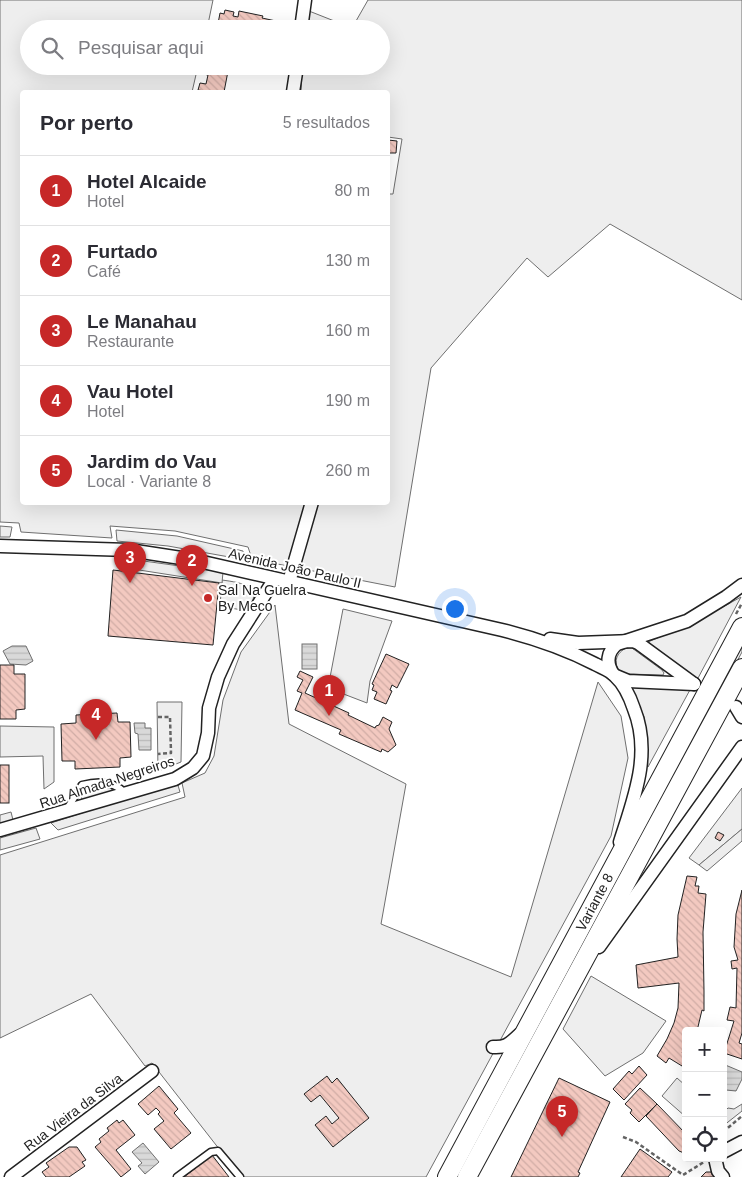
<!DOCTYPE html>
<html lang="pt">
<meta charset="utf-8">
<style>
:root{--surface:#fff;--page:#f2f2f3;--text:#2b2b33;--muted:#7c7c81;--line:#e1e1e2;--accent:#c62828}
body{margin:0;font-family:Helvetica,sans-serif;background:var(--page);color:var(--text)}
.controls{position:absolute;right:15px;bottom:15px;display:grid;overflow:hidden;border-radius:5px;box-shadow:0 5px 20px #0002}
.controls button{width:45px;height:45px;display:grid;place-items:center;padding:0;border:0;border-bottom:1px solid var(--line);background:var(--surface);color:var(--text);font:25px sans-serif}
.you{position:absolute;left:454px;top:608px;width:18px;height:18px;margin:-12px;border:4px solid #fff;border-radius:50%;background:#1a73e8;box-shadow:0 0 0 8px #1a73e833}
.badge{display:grid;place-items:center;width:32px;height:32px;border-radius:50%;background:var(--accent);color:#fff;font-size:16px;font-weight:700}
.pin{position:absolute;translate:-50% -41px;filter:drop-shadow(0 1px 2px #0008)}
.pin::after{content:'';position:absolute;top:26px;width:18px;height:15px;background:inherit;clip-path:polygon(0 0,100% 0,50% 100%)}
.list{margin:0;padding:0;list-style:none}
h2{display:flex;justify-content:space-between;align-items:center;height:65px;margin:0;padding:0 20px;font-size:21px}
h2 small{font-size:16px;font-weight:400;color:var(--muted)}
.list li{display:grid;grid-template-columns:32px 1fr auto;gap:15px;align-items:center;box-sizing:border-box;height:70px;padding:0 20px;border-top:1px solid var(--line)}
.list b{display:block;font-size:19px;white-space:nowrap}
.list p{margin:0;font-size:16px;white-space:nowrap;color:var(--muted)}
.list em{font-size:16px;font-style:normal;color:var(--muted)}
.icon{flex:none;width:28px;height:28px;fill:none;stroke:currentColor;stroke-width:2;stroke-linecap:round;stroke-linejoin:round}
.map{position:relative;flex:none;width:742px;height:1177px;overflow:hidden}
.search{position:absolute;background:var(--surface);box-shadow:0 5px 20px #0002;left:20px;top:20px;width:370px;height:55px;display:flex;align-items:center;gap:12px;box-sizing:border-box;padding:0 18px;border-radius:28px;color:var(--muted);font-size:19px}
.panel{position:absolute;background:var(--surface);box-shadow:0 5px 20px #0002;left:20px;top:90px;width:370px;height:415px;border-radius:5px}
.map>svg:first-child{display:block}
.green{fill:#eee;stroke:#6f6f6f}
.parking{fill:#ededed;stroke:#6f6f6f}
.water{fill:url(#water-rules);stroke:#6f6f6f}
.building{fill:url(#building-back-hatch);stroke:#222}
.lines{fill:none;stroke-linecap:round;stroke-linejoin:round}
.service-casing{stroke:#222;stroke-width:9}
.minor-casing{stroke:#222;stroke-width:15}
.secondary-casing{stroke:#222;stroke-width:20}
.path{stroke:#646464;stroke-width:2.5;stroke-dasharray:4 2.5;stroke-linecap:butt}
.service{stroke:#fff;stroke-width:6}
.minor{stroke:#fff;stroke-width:12}
.secondary{stroke:#fff;stroke-width:18}
.poi-dot{fill:#c62828;stroke:#fff;stroke-width:2}
.labels{text-anchor:middle;dominant-baseline:central;stroke-width:4;stroke-linejoin:round;paint-order:stroke}
.street-label{font-size:14px;fill:#222;stroke:#fff}
.poi-label{font-size:14px;fill:#222;stroke:#fff;text-anchor:start}
</style>
<div class="map">
<svg width="742" height="1177" viewBox="0 0 742 1177">
<defs>
<pattern id="water-rules" width="6" height="5" patternUnits="userSpaceOnUse" patternTransform="scale(1.25)"><rect width="6" height="5" fill="#d9d9d9"/><path d="M0 2.5h6" fill="none" stroke="#bababa"/></pattern>
<pattern id="building-back-hatch" width="6" height="6" patternUnits="userSpaceOnUse" patternTransform="scale(1.25)"><rect width="6" height="6" fill="#f3c9c0"/><path d="M-1 5l2 2M0 0l6 6M5-1l2 2" fill="none" stroke="#d0aca5"/></pattern>
</defs>
<rect width="100%" height="100%" fill="#fff"/>
<g class="green">
<path d="M0,0H213L207,29H29V66H198L192,92H22V502H388V194H393L402,139L388,137V92H301L302,66H381V29H307L309,11L352,28L368,0H742V300L610,224L548,277L527,258L431,368L395,587L252,559L248,547L175,531L110,526L112,538L21,532L19,523L0,522Z"/>
<path d="M222,580C243,583 265,586 247,611L220,606Z"/>
<path d="M741,597L697,680L648,642L699,620Z"/>
<path d="M275,605L289,724L406,784L381,924L511,977L598,682L621,716L628,758L611,836L426,1177H241L152,1063L145,1066L91,994L0,1038V855L185,797L182,783L205,773L214,756L223,700L241,652Z"/>
<path d="M343,609L392,621L370,681L367,703L328,688Z"/>
<path d="M742,641V652L461,1177H454Z"/>
<path d="M626,648H632L662,670L664,673L663,675L627,674L619,671C613,661 617,653 626,648Z"/>
<path d="M629,686L691,688L648,767L644,717Z"/>
<path d="M157,702H182L181,762L158,771Z"/>
<path d="M86,788H109L112,789V792L82,800L81,795Z"/>
<path d="M742,788V829L699,865L689,858Z"/>
<path d="M591,976L666,1021L643,1053L605,1076L563,1029Z"/>
<path d="M677,1078L686,1086V1117L662,1096Z"/>
<path d="M742,1104V1111L723,1126V1113L728,1108L734,1109Z"/>
</g>
<g class="parking">
<path d="M0,526L12,527L10,537H0Z"/>
<path d="M116,530L177,536L243,551L246,560L168,546L117,541Z"/>
<path d="M122,558L223,572L222,583L120,567Z"/>
<path d="M0,726L54,727V782L44,789L43,756L0,757Z"/>
<path d="M177,782L180,792L58,830L51,823Z"/>
<path d="M11,812L13,820L0,824V815Z"/>
<path d="M36,828L40,839L0,850V838Z"/>
<path d="M742,829V841L707,871L699,865Z"/>
</g>
<g class="water">
<rect x="302" y="644" width="15" height="25"/>
<path d="M12,646H26L33,661L26,665L10,664L3,651Z"/>
<path d="M134,723H145V728H151V750H139L138,734L135,733Z"/>
<path d="M723,1064L742,1072V1079L736,1091L726,1090V1082L723,1079Z"/>
<path d="M143,1143L159,1162L145,1174L138,1166L142,1163L132,1152Z"/>
</g>
<g class="building">
<path d="M225,10L234,12L233,16L238,17L239,11L263,16L262,18L276,21L274,29H217L220,13L224,14Z"/>
<path d="M204,66H229L224,92H205V91L198,90L200,83L206,84L208,75L203,74Z"/>
<path d="M269,66H278L277,72L268,71Z"/>
<path d="M388,140L397,141L396,153H388Z"/>
<path d="M113,570L219,583L213,645L108,636Z"/>
<path d="M386,654L409,664L397,688L392,685L390,690L392,691L386,704L374,699L377,692L372,690L374,685L372,684Z"/>
<path d="M0,665H14V674H25V709L16,710V719H0Z"/>
<path d="M300,671L313,677L305,693L349,713L348,715L375,728L376,726L379,725L383,717L392,722L389,729L396,745L388,752L382,749L381,752L339,734L341,730L295,710L302,693L297,691L303,680L297,677Z"/>
<path d="M117,713L118,722H130L131,757L120,758V767L75,769V761H62L61,724L76,723V715Z"/>
<rect x="0" y="765" width="9" height="38"/>
<path d="M718,832L724,835L720,841L715,838Z"/>
<path d="M687,876L697,877L695,886H699L698,893L706,894L703,932L704,991V1011L702,1010L697,1031H686V1047L682,1053L686,1055V1058L682,1066L669,1058L666,1063L657,1056L667,1039L674,1023L678,1008L679,983L638,988L636,965L678,957L677,939L678,915Z"/>
<path d="M742,890V1033L739,1043L742,1044V1059L724,1053L734,1021L727,1020L730,1007L736,1008L737,968L732,969L731,961L738,960L734,947L736,914Z"/>
<path d="M639,1066L647,1075L624,1100L613,1089L629,1071L632,1074Z"/>
<path d="M327,1076L332,1083L337,1078L369,1118L333,1147L315,1125L326,1116L332,1124L339,1118L320,1095L311,1102L304,1094Z"/>
<path d="M559,1078L610,1102L578,1172L580,1173L578,1177H511Z"/>
<path d="M159,1086L178,1109L174,1113L191,1133L171,1149L154,1129L164,1121L158,1114L160,1112L156,1108L148,1115L138,1104Z"/>
<path d="M640,1088L657,1104L639,1122L630,1113L632,1110L625,1104Z"/>
<path d="M657,1104L686,1134V1147L684,1153L679,1151L646,1116Z"/>
<path d="M117,1120L119,1123L123,1120L135,1135L116,1150L131,1169L121,1177L95,1147L101,1142L99,1139L109,1131L107,1128Z"/>
<path d="M69,1147H77L86,1160L82,1162L85,1166L69,1177H46L42,1172L49,1167L46,1163Z"/>
<path d="M640,1149L672,1172L668,1177H621Z"/>
<path d="M212,1155L229,1177H184Z"/>
<path d="M706,1172H711L715,1177H701Z"/>
</g>
<g class="lines">
<defs>
<g id="service">
<path d="M67,809L82,785C97,781 114,781 125,793"/>
<path d="M177,1177L211,1152L218,1151L240,1177"/>
</g>
<g id="minor">
<path d="M301,29L305,0"/>
<path d="M293,92L297,66"/>
<path d="M0,546L129,550L194,560L502,630C534,638 566,649 595,664C602,668 610,670 615,676C624,684 630,697 634,709C652,754 634,798 620,842"/>
<path d="M289,582L312,502"/>
<path d="M550,639L578,643L633,641L638,643L694,684"/>
<path d="M613,674C606,663 607,652 617,644L687,621L726,597L742,585"/>
<path d="M616,676L628,681L694,684"/>
<path d="M736,707L742,717"/>
<path d="M0,830L175,779L193,768L203,756L208,733L209,708L218,677L233,644L274,580"/>
<path d="M599,947L742,747"/>
<path d="M493,1047C507,1048 510,1043 520,1034"/>
<path d="M723,1152L742,1142"/>
<path d="M715,1158L718,1171L723,1177"/>
<path d="M11,1177L152,1071"/>
</g>
<g id="secondary">
<path id="s1" d="M447,1177L742,627"/>
<path d="M467,1177L742,668"/>
</g>
</defs>
<use href="#service" class="service-casing"/>
<use href="#minor" class="minor-casing"/>
<use href="#secondary" class="secondary-casing"/>
<g class="path">
<path d="M736,614L742,603"/>
<path d="M158,717H170L171,753L158,754"/>
<path d="M723,1132L742,1116"/>
<path d="M623,1137L636,1142L683,1175L704,1162"/>
</g>
<use href="#service" class="service"/>
<use href="#minor" class="minor"/>
<use href="#secondary" class="secondary"/>
</g>
<circle class="poi-dot" cx="208" cy="598" r="5"/>
<g class="labels">
<g class="street-label">
<text transform="translate(295 568) rotate(13)">Avenida João Paulo II</text>
<text transform="translate(107 782) rotate(-18)">Rua Almada Negreiros</text>
<text stroke="none"><textPath href="#s1" startOffset="312">Variante 8</textPath></text>
<text transform="translate(73 1112) rotate(-37)">Rua Vieira da Silva</text>
</g>
<g class="poi-label">
<text x="218" y="590">Sal Na Guelra<tspan x="218" dy="16">By Meco</tspan></text>
</g>
</g>
</svg>
<div class="controls">
<button>+</button>
<button>−</button>
<button><svg class="icon" aria-label="locate" viewBox="0 0 24 24"><circle cx="12" cy="12" r="6"/><path d="M12 2v4M12 18v4M2 12h4M18 12h4"/></svg></button>
</div>
<div class="you"></div>
<div class="pin badge" style="left:329px;top:716px">1</div>
<div class="pin badge" style="left:192px;top:586px">2</div>
<div class="pin badge" style="left:130px;top:583px">3</div>
<div class="pin badge" style="left:96px;top:740px">4</div>
<div class="pin badge" style="left:562px;top:1137px">5</div>
<div class="search"><svg class="icon" aria-label="search" viewBox="0 0 24 24"><circle cx="10" cy="10" r="6"/><path d="M15 15l6 6"/></svg>Pesquisar aqui</div>
<section class="panel">
<h2>Por perto<small>5 resultados</small></h2>
<ul class="list">
<li><span class="badge">1</span><div><b>Hotel Alcaide</b><p>Hotel</p></div><em>80 m</em></li>
<li><span class="badge">2</span><div><b>Furtado</b><p>Café</p></div><em>130 m</em></li>
<li><span class="badge">3</span><div><b>Le Manahau</b><p>Restaurante</p></div><em>160 m</em></li>
<li><span class="badge">4</span><div><b>Vau Hotel</b><p>Hotel</p></div><em>190 m</em></li>
<li><span class="badge">5</span><div><b>Jardim do Vau</b><p>Local · Variante 8</p></div><em>260 m</em></li>
</ul>
</section>
</div>
